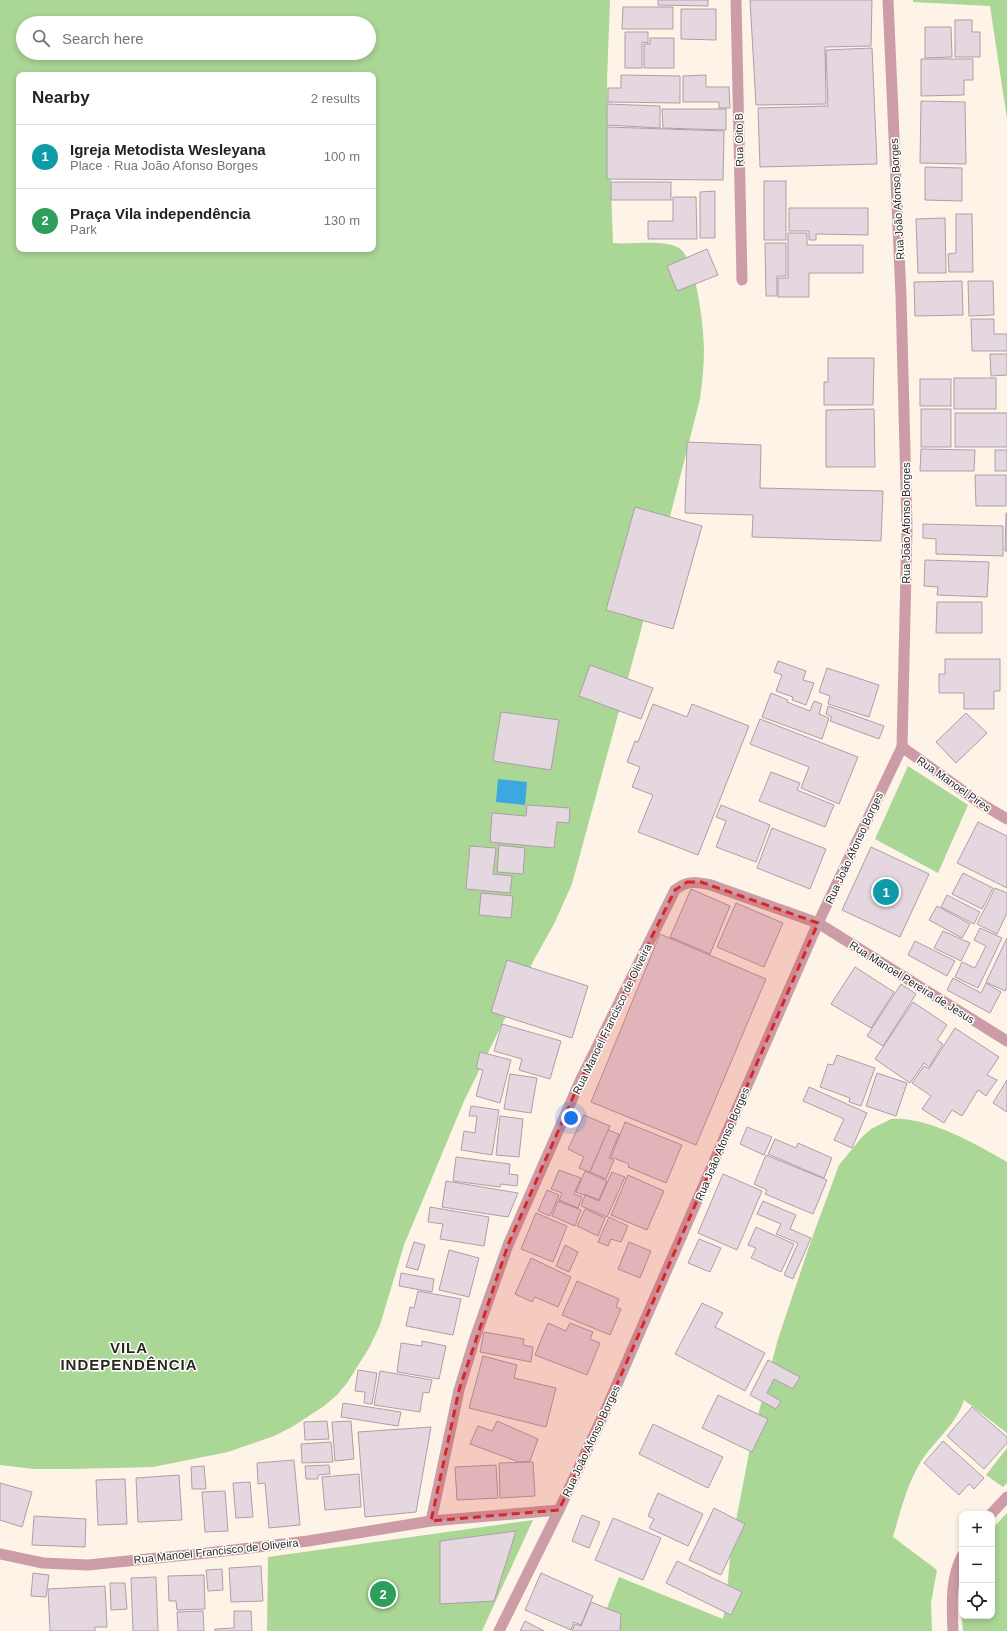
<!DOCTYPE html>
<meta charset="utf-8">
<style>
:root{--surface:#fff;--page:#f6f6f6;--text:#222;--muted:#767676;--line:#e0e0e0;--accent:#ea580c}
body{margin:0;font-family:Arial,sans-serif;background:var(--page);color:var(--text)}
.controls{position:absolute;right:12px;bottom:12px;display:grid;overflow:hidden;border-radius:8px;box-shadow:0 2px 6px #0003}
.controls button{width:36px;height:36px;display:grid;place-items:center;padding:0;border:0;border-bottom:1px solid var(--line);background:var(--surface);color:var(--text);font:20px sans-serif}
.you{position:absolute;left:571px;top:1118px;width:14px;height:14px;margin:-10px;border:3px solid #fff;border-radius:50%;background:#1a73e8;box-shadow:0 0 0 6px #1a73e833}
.badge{display:grid;place-items:center;width:26px;height:26px;border-radius:50%;background:var(--accent);color:#fff;font-size:13px;font-weight:700}
.pin{position:absolute;translate:-50% -50%;border:2px solid #fff;box-shadow:0 1px 4px #0006}
.list{margin:0;padding:0;list-style:none}
h2{display:flex;justify-content:space-between;align-items:center;height:52px;margin:0;padding:0 16px;font-size:17px}
h2 small{font-size:13px;font-weight:400;color:var(--muted)}
.list li{display:grid;grid-template-columns:26px 1fr auto;gap:12px;align-items:center;box-sizing:border-box;height:64px;padding:0 16px;border-top:1px solid var(--line)}
.list b{display:block;font-size:15px;white-space:nowrap}
.list p{margin:0;font-size:13px;white-space:nowrap;color:var(--muted)}
.list em{font-size:13px;font-style:normal;color:var(--muted)}
.icon{flex:none;width:22px;height:22px;fill:none;stroke:currentColor;stroke-width:2;stroke-linecap:round;stroke-linejoin:round}
.map{position:relative;flex:none;width:1007px;height:1631px;overflow:hidden}
.search{position:absolute;background:var(--surface);box-shadow:0 2px 6px #0003;left:16px;top:16px;width:360px;height:44px;display:flex;align-items:center;gap:10px;box-sizing:border-box;padding:0 14px;border-radius:22px;color:var(--muted);font-size:15px}
.panel{position:absolute;background:var(--surface);box-shadow:0 2px 6px #0003;left:16px;top:72px;width:360px;height:180px;border-radius:8px}
.map>svg:first-child{display:block}
.green{fill:#aad696;fill-rule:evenodd}
.water{fill:#3da7e0}
.building{fill:#e4d7df;stroke:#ac9fa7}
.lines{fill:none;stroke-linecap:round;stroke-linejoin:round}
.minor{stroke:#cc9da7;stroke-width:11}
.marked{fill:#d62828;fill-opacity:0.2;stroke:#d62828;stroke-width:3;stroke-dasharray:8 5;stroke-linejoin:round}
.labels{text-anchor:middle;dominant-baseline:central;stroke-width:3;stroke-linejoin:round;paint-order:stroke}
.street-label{font-size:11px;fill:#2b2823;stroke:#fff}
.district-label{font-size:15px;font-weight:bold;letter-spacing:1px;fill:#2b2823;stroke:#fff}
</style>
<div class="map">
<svg width="1007" height="1631" viewBox="0 0 1007 1631">
<rect width="100%" height="100%" fill="#fdf4e7"/>
<g class="green">
<path d="M0,0H610L607,81L613,243C632,245 663,239 679,248C697,259 704,331 704,350C704,367 702,383 700,399L640,634L572,884L554,924L535,958L464,1101L404,1245L380,1325L369,1348L347,1383L337,1395L324,1406L292,1427L274,1436L228,1452L153,1467L72,1469H34L0,1465ZM23,23H369V53H23ZM19,75H373V249H19Z"/>
<path d="M913,0H1007V119L990,6L913,2Z"/>
<path d="M908,766L968,805L938,873L875,839Z"/>
<path d="M891,1119C927,1116 976,1144 1007,1162V1433L964,1400C956,1426 932,1442 919,1465C906,1487 900,1513 893,1537L937,1570L931,1603L932,1631H598L619,1577L723,1619L726,1603L731,1546L752,1438L778,1339L812,1238L839,1165L862,1137L871,1129Z"/>
<path d="M1007,1448V1483L1003,1487L986,1475Z"/>
<path d="M1007,1513V1631H963L959,1592L962,1582V1616H992V1529Z"/>
<path d="M533,1520L482,1631H267L268,1557Z"/>
</g>
<path class="water" d="M498,779L527,782L525,805L496,802Z"/>
<g class="building">
<path d="M658,0H708V6L658,5Z"/>
<path d="M750,0H872L871,46L825,47L826,104L756,105Z"/>
<path d="M623,7H673V29H622Z"/>
<path d="M681,9H716V40L681,39Z"/>
<path d="M955,20H972V32H980V57H955Z"/>
<path d="M925,27H951L952,57L925,58Z"/>
<path d="M625,32H648V43L642,42V68H625Z"/>
<path d="M650,38H674V68H644V44H650Z"/>
<path d="M872,48L877,164L760,167L758,108L828,106L826,50Z"/>
<path d="M921,59H973V80H964V95L921,96Z"/>
<path d="M621,75L680,76V103L608,102V88H621Z"/>
<path d="M706,75V87H729L730,108H719V102H683V76Z"/>
<path d="M921,101L965,102L966,164L920,163Z"/>
<path d="M607,104L660,106V128L607,125Z"/>
<path d="M662,109H726V130L663,128Z"/>
<path d="M607,127L724,131L723,180L607,179Z"/>
<path d="M925,167L962,168V201L925,200Z"/>
<rect x="764" y="181" width="22" height="59"/>
<rect x="611" y="182" width="60" height="18"/>
<path d="M715,191V238H700V192Z"/>
<path d="M673,197H696L697,239H648V221H673Z"/>
<path d="M789,208H868V235L816,234V240H809V231H789Z"/>
<path d="M956,214H972L973,272H949L948,254L956,253Z"/>
<path d="M945,218L946,273H918L916,219Z"/>
<path d="M788,233H807V245H863V273H809V297H778V278H788Z"/>
<path d="M765,243H786V276H777V296H766Z"/>
<path d="M707,249L718,275L677,291L667,266Z"/>
<path d="M962,281L963,315L915,316L914,282Z"/>
<path d="M968,281H993L994,315L969,316Z"/>
<path d="M971,319H994V334H1007V351H972Z"/>
<path d="M990,354H1007V375L991,376Z"/>
<path d="M828,358H874L873,405H824V382H828Z"/>
<rect x="954" y="378" width="42" height="31"/>
<rect x="920" y="379" width="31" height="27"/>
<path d="M874,409L875,467H826V410Z"/>
<rect x="921" y="409" width="30" height="38"/>
<rect x="955" y="413" width="52" height="34"/>
<path d="M687,442L761,445L760,488L883,491L881,541L752,537L753,515L685,513Z"/>
<path d="M921,449L975,450L974,471H920Z"/>
<rect x="995" y="450" width="12" height="21"/>
<path d="M975,475H1006V506H976Z"/>
<path d="M635,507L702,526L673,629L606,610Z"/>
<path d="M1006,513H1007V551H1005Z"/>
<path d="M923,524L1003,526V556L936,554V539L923,538Z"/>
<path d="M925,560L989,562L987,597L937,595L938,587L924,586Z"/>
<path d="M937,602H982V633H936Z"/>
<path d="M945,659H1000V691H994V709H964V693H939V674H945Z"/>
<path d="M778,661L806,671L803,680L814,683L806,705L792,700L793,697L776,691L782,675L774,672Z"/>
<path d="M590,665L653,688L641,719L579,696Z"/>
<path d="M827,668L879,685L869,717L828,704L830,696L819,692Z"/>
<path d="M771,693L788,700L787,702L810,711L814,701L822,704L819,714L829,718L822,739L762,717Z"/>
<path d="M653,704L687,717L692,704L749,726L698,855L638,832L653,795L632,787L640,767L627,762L635,741L638,742Z"/>
<path d="M828,706L884,726L879,739L830,721L832,717L826,714Z"/>
<path d="M501,712L559,720L551,770L493,761Z"/>
<path d="M966,713L987,733L956,763L936,742Z"/>
<path d="M760,719L858,757L839,804L801,788L809,767L750,744Z"/>
<path d="M771,772L800,783L797,790L834,805L825,827L759,801Z"/>
<path d="M527,805L570,808L569,823L557,822L554,848L490,842L492,813L526,816Z"/>
<path d="M721,805L770,825L756,862L716,847L726,821L716,817Z"/>
<path d="M978,822L1007,836V888L957,863Z"/>
<path d="M772,828L826,849L810,889L757,868Z"/>
<path d="M499,845L525,848L523,874L497,872Z"/>
<path d="M470,846L496,848L493,874L512,876L510,893L466,889Z"/>
<path d="M871,847L929,874L900,937L842,910Z"/>
<path d="M963,873L993,888L982,909L952,894Z"/>
<path d="M995,888L1007,893V913L997,934L977,924Z"/>
<path d="M691,889L730,906L710,954L670,937Z"/>
<path d="M481,893L513,896L511,918L479,915Z"/>
<path d="M947,895L980,912L974,924L941,907Z"/>
<path d="M736,903L783,923L764,967L717,947Z"/>
<path d="M937,906L970,924L962,938L929,920Z"/>
<path d="M980,928L1002,938L978,988L955,977L962,962L975,968L986,946L974,940Z"/>
<path d="M943,931L970,943L961,961L934,948Z"/>
<path d="M660,934L766,979L696,1145L591,1102Z"/>
<path d="M1007,938V987L1005,991L986,982Z"/>
<path d="M915,941L955,961L947,976L908,955Z"/>
<path d="M507,960L588,986L572,1038L491,1012Z"/>
<path d="M855,967L894,992L871,1028L831,1004Z"/>
<path d="M953,978L981,993L986,983L1001,992L990,1013L947,990Z"/>
<path d="M901,984L916,994L883,1046L867,1036Z"/>
<path d="M913,1002L947,1025L937,1040L943,1044L929,1067L924,1063L910,1083L875,1059Z"/>
<path d="M502,1024L561,1041L550,1079L519,1070L522,1059L494,1051Z"/>
<path d="M955,1028L999,1057L987,1075L997,1080L986,1096L978,1090L962,1116L952,1110L944,1123L922,1109L931,1096L912,1083L924,1066L929,1069Z"/>
<path d="M480,1052L511,1060L500,1103L476,1096L483,1070L476,1068Z"/>
<path d="M837,1055L875,1068L861,1106L849,1102L850,1098L820,1087L828,1064L833,1065Z"/>
<path d="M877,1073L907,1083L896,1116L866,1106Z"/>
<path d="M510,1074L537,1078L531,1113L504,1109Z"/>
<path d="M1007,1080V1112L993,1103Z"/>
<path d="M809,1087L867,1113L852,1148L834,1140L844,1119L803,1101Z"/>
<path d="M471,1106L499,1110L492,1155L461,1150L464,1131L475,1133L477,1116H469Z"/>
<path d="M584,1115L610,1126L590,1172L579,1168L584,1157L568,1149Z"/>
<path d="M500,1116L523,1119L519,1157L496,1155Z"/>
<path d="M625,1122L682,1145L666,1183L628,1167L629,1164L611,1157Z"/>
<path d="M747,1127L772,1137L764,1155L740,1144Z"/>
<path d="M608,1130L619,1134L609,1158L614,1160L606,1179L590,1172Z"/>
<path d="M775,1139L796,1148L798,1143L832,1158L824,1178L768,1154Z"/>
<path d="M766,1155L827,1180L813,1214L765,1194L767,1190L754,1184Z"/>
<path d="M456,1157L510,1164L509,1174L518,1175L517,1186L501,1184L500,1187L453,1181Z"/>
<path d="M559,1170L581,1178L574,1194L582,1197L578,1208L559,1200L562,1193L551,1189Z"/>
<path d="M585,1171L607,1181L599,1200L584,1194L583,1195L576,1192Z"/>
<path d="M612,1172L625,1177L607,1217L581,1206L585,1195L599,1201Z"/>
<path d="M723,1174L762,1191L737,1250L698,1233Z"/>
<path d="M628,1175L664,1191L647,1230L611,1215Z"/>
<path d="M446,1181L518,1193L508,1217L442,1207Z"/>
<path d="M547,1190L559,1195L550,1216L538,1211Z"/>
<path d="M558,1201L581,1210L575,1226L552,1216Z"/>
<path d="M763,1201L796,1215L790,1229L811,1238L793,1279L784,1275L798,1243L776,1234L781,1224L757,1214Z"/>
<path d="M430,1207L489,1217L484,1246L440,1239L443,1224L428,1222Z"/>
<path d="M585,1209L605,1218L598,1236L577,1226Z"/>
<path d="M536,1213L567,1226L553,1262L521,1249Z"/>
<path d="M609,1217L628,1226L621,1242L611,1239L608,1246L598,1242Z"/>
<path d="M756,1227L794,1244L781,1272L751,1258L756,1248L748,1245Z"/>
<path d="M699,1239L721,1248L710,1272L688,1263Z"/>
<path d="M414,1242L425,1245L418,1270L406,1267Z"/>
<path d="M629,1242L651,1251L640,1278L618,1269Z"/>
<path d="M565,1245L578,1252L569,1272L556,1266Z"/>
<path d="M449,1250L479,1258L469,1297L439,1290Z"/>
<path d="M531,1258L571,1277L558,1307L535,1297L532,1302L515,1294Z"/>
<path d="M401,1273L434,1279L432,1292L399,1286Z"/>
<path d="M577,1281L619,1299L616,1307L621,1309L610,1335L562,1315Z"/>
<path d="M418,1291L461,1299L453,1335L406,1326L410,1307L414,1308Z"/>
<path d="M702,1303L723,1313L715,1327L765,1353L745,1391L675,1354Z"/>
<path d="M548,1323L566,1331L570,1323L593,1332L590,1339L600,1343L587,1375L535,1355Z"/>
<path d="M484,1332L524,1339L523,1345L533,1347L531,1362L480,1352Z"/>
<path d="M422,1341L446,1346L439,1379L397,1372L401,1343L422,1346Z"/>
<path d="M483,1356L517,1365L514,1378L556,1388L546,1427L469,1408Z"/>
<path d="M768,1360L800,1377L793,1389L774,1379L767,1393L781,1401L776,1409L750,1395Z"/>
<path d="M358,1370L377,1373L372,1404L364,1403L365,1392L355,1391Z"/>
<path d="M380,1371L432,1380L429,1393L423,1392L420,1412L374,1405Z"/>
<path d="M718,1395L768,1419L752,1452L702,1428Z"/>
<path d="M343,1403L401,1412L398,1426L341,1417Z"/>
<path d="M972,1407L1007,1437V1443L984,1469L947,1436Z"/>
<path d="M327,1421L329,1439L305,1440L304,1422Z"/>
<path d="M351,1421L354,1459L335,1461L332,1422Z"/>
<path d="M497,1421L538,1439L530,1461L519,1462L470,1444L478,1426L492,1431Z"/>
<path d="M653,1424L723,1457L708,1488L639,1454Z"/>
<path d="M431,1427L416,1512L365,1517L358,1432Z"/>
<path d="M943,1441L984,1478L974,1489L969,1484L959,1495L924,1463Z"/>
<path d="M331,1442L333,1462L302,1463L301,1444Z"/>
<path d="M294,1460L300,1525L269,1528L265,1483L258,1484L257,1463Z"/>
<path d="M533,1462L535,1496L500,1498L499,1463Z"/>
<path d="M329,1465L330,1474L318,1475V1479H306L305,1466Z"/>
<path d="M496,1465L498,1498L457,1500L455,1467Z"/>
<path d="M204,1466L206,1489H192L191,1467Z"/>
<path d="M359,1474L361,1507L325,1510L322,1477Z"/>
<path d="M179,1475L182,1520L138,1522L136,1478Z"/>
<path d="M125,1479L127,1524L98,1525L96,1480Z"/>
<path d="M250,1482L253,1517L236,1518L233,1483Z"/>
<path d="M0,1483L32,1492L22,1527L0,1520Z"/>
<path d="M225,1491L228,1531L205,1532L202,1492Z"/>
<path d="M658,1493L703,1514L688,1546L649,1528L654,1519L648,1516Z"/>
<path d="M714,1508L745,1524L721,1575L689,1560Z"/>
<path d="M582,1515L600,1522L589,1548L572,1541Z"/>
<path d="M34,1516L86,1519L85,1547L32,1545Z"/>
<path d="M613,1518L661,1538L643,1580L595,1560Z"/>
<path d="M516,1531L494,1601L440,1604V1541Z"/>
<path d="M677,1561L742,1592L731,1615L666,1583Z"/>
<path d="M261,1566L263,1601L231,1602L229,1568Z"/>
<path d="M222,1569L223,1590L208,1591L206,1570Z"/>
<path d="M33,1573L49,1575L46,1597L31,1596Z"/>
<path d="M541,1573L593,1596L581,1625L574,1622L571,1630L525,1610Z"/>
<path d="M204,1575L205,1609L177,1610L176,1601H169L168,1576Z"/>
<path d="M156,1577L158,1631H133L131,1578Z"/>
<path d="M110,1583H125L127,1609L111,1610Z"/>
<path d="M105,1586L107,1627H95V1631H50L48,1589Z"/>
<path d="M591,1602L621,1614L620,1631H572L575,1624L581,1626Z"/>
<path d="M203,1611L204,1631H178L177,1612Z"/>
<path d="M234,1611H251L252,1631H215V1629L234,1628Z"/>
<path d="M525,1621L544,1631H520Z"/>
</g>
<g class="lines">
<g class="minor">
<path d="M736,0L742,280"/>
<path d="M902,747L980,803L1007,819"/>
<path d="M991,1514L1007,1497"/>
<path d="M431,1521L459,1390L475,1338L508,1245L581,1079L675,890C687,880 697,882 711,885L818,923L1007,1041"/>
<path d="M0,1554L43,1563L88,1565L207,1553L308,1541L431,1521L559,1510"/>
<path d="M499,1631L559,1510L608,1405L818,923L902,747L907,528L901,296L888,0"/>
<path d="M953,1631C952,1605 950,1580 962,1556"/>
</g>
</g>
<path class="marked" d="M687,882H701L818,923L608,1405L559,1510L431,1521L459,1390L508,1245L581,1079L675,890Z"/>
<g class="labels">
<g class="street-label">
<text transform="translate(739 140) rotate(-91)">Rua Oito B</text>
<text transform="translate(897 199) rotate(-93)">Rua João Afonso Borges</text>
<text transform="translate(906 523) rotate(-90)">Rua João Afonso Borges</text>
<text transform="translate(954 784) rotate(35)">Rua Manoel Pires</text>
<text transform="translate(854 848) rotate(-65)">Rua João Afonso Borges</text>
<text transform="translate(912 982) rotate(32)">Rua Manoel Pereira de Jesus</text>
<text transform="translate(612 1019) rotate(-64)">Rua Manoel Francisco de Oliveira</text>
<text transform="translate(722 1144) rotate(-67)">Rua João Afonso Borges</text>
<text transform="translate(591 1441) rotate(-65)">Rua João Afonso Borges</text>
<text transform="translate(216 1551) rotate(-6)">Rua Manoel Francisco de Oliveira</text>
</g>
<g class="district-label">
<text x="129" y="1347">VILA<tspan x="129" dy="17">INDEPENDÊNCIA</tspan></text>
</g>
</g>
</svg>
<div class="controls">
<button>+</button>
<button>−</button>
<button><svg class="icon" aria-label="locate" viewBox="0 0 24 24"><circle cx="12" cy="12" r="6"/><path d="M12 2v4M12 18v4M2 12h4M18 12h4"/></svg></button>
</div>
<div class="you"></div>
<div class="pin badge" style="left:886px;top:892px;background:#0f9aa8">1</div>
<div class="pin badge" style="left:383px;top:1594px;background:#2e9e5b">2</div>
<div class="search"><svg class="icon" aria-label="search" viewBox="0 0 24 24"><circle cx="10" cy="10" r="6"/><path d="M15 15l6 6"/></svg>Search here</div>
<section class="panel">
<h2>Nearby<small>2 results</small></h2>
<ul class="list">
<li><span class="badge" style="background:#0f9aa8">1</span><div><b>Igreja Metodista Wesleyana</b><p>Place · Rua João Afonso Borges</p></div><em>100 m</em></li>
<li><span class="badge" style="background:#2e9e5b">2</span><div><b>Praça Vila independência</b><p>Park</p></div><em>130 m</em></li>
</ul>
</section>
</div>
